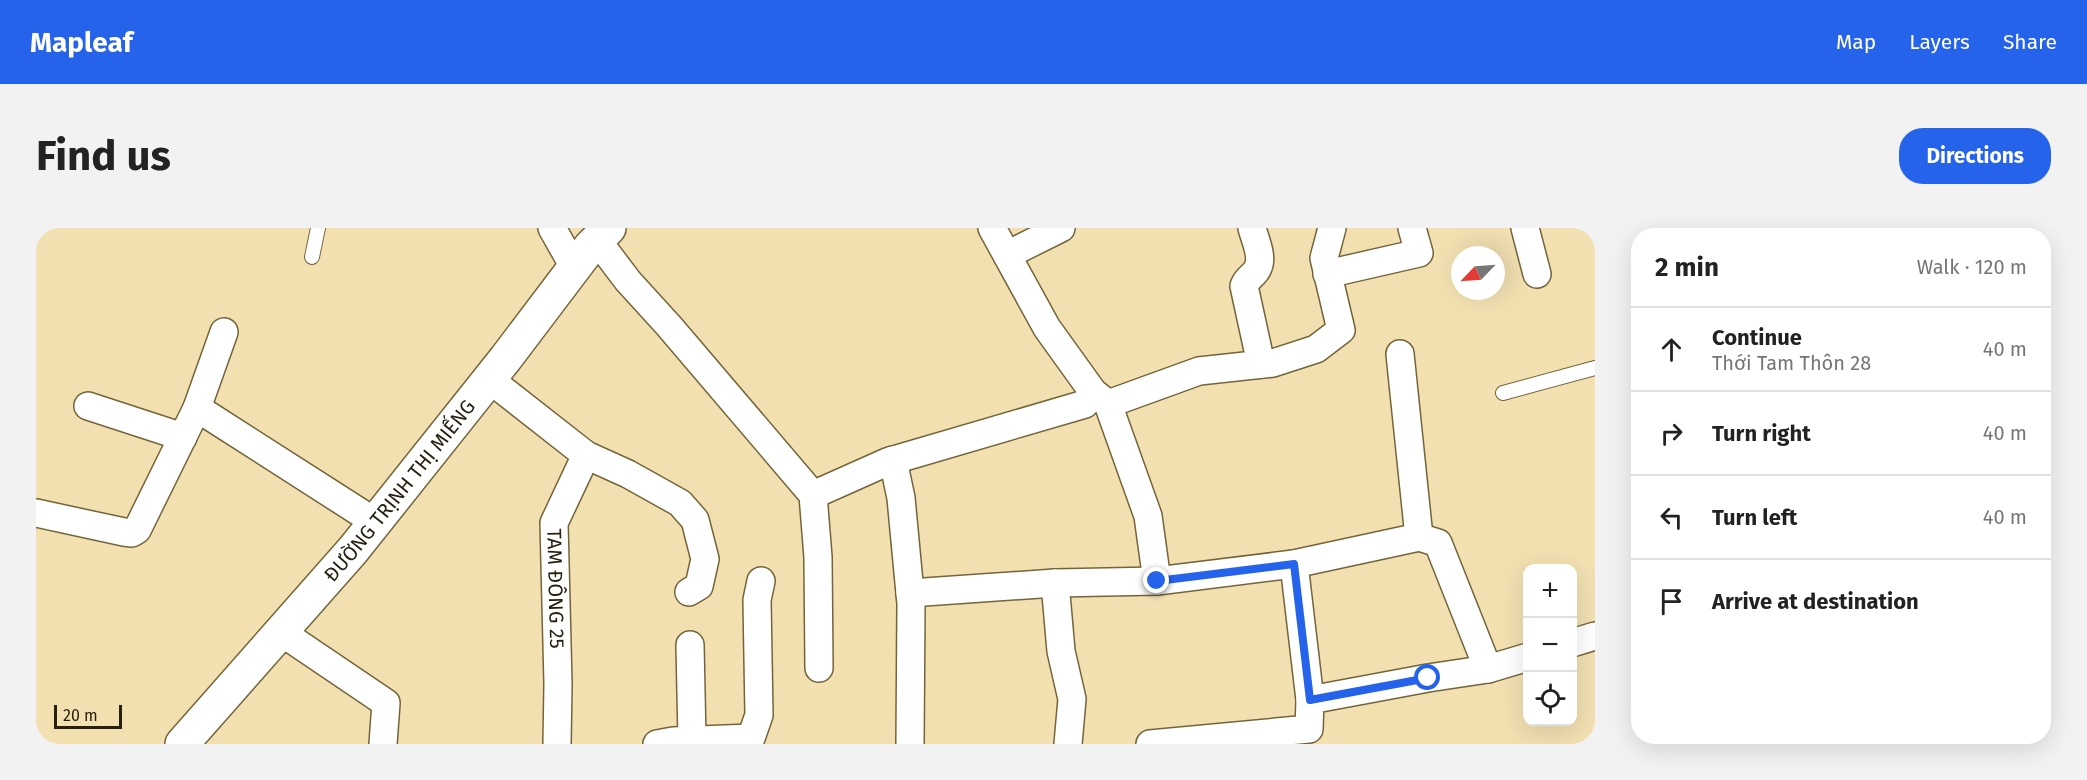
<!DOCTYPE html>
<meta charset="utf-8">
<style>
:root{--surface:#fff;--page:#f2f2f2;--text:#222;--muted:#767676;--line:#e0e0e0;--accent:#2563eb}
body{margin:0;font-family:"Fira Sans",sans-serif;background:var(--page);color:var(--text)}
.controls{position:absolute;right:18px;bottom:18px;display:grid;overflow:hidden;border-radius:12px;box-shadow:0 6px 24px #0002}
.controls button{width:54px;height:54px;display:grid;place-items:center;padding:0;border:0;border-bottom:2px solid var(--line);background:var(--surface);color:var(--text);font:30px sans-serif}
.compass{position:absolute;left:1415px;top:18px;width:54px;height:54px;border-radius:50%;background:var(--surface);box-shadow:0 6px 24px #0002;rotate:245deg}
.scale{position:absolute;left:18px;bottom:15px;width:68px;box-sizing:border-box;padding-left:6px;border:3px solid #28210f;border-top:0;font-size:16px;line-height:21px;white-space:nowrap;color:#28210f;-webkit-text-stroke:4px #f2e0b1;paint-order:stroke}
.stop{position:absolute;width:18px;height:18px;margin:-14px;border:4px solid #2563eb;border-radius:50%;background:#fff}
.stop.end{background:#2563eb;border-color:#fff;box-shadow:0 2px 6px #0008}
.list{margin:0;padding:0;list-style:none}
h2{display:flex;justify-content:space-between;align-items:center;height:78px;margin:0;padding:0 24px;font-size:26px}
h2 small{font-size:20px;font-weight:400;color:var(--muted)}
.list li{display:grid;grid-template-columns:39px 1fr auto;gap:18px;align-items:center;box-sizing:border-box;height:84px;padding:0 24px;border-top:2px solid var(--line)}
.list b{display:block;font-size:22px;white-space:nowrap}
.list p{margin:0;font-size:20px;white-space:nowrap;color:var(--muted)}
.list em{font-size:20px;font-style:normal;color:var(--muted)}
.icon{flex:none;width:33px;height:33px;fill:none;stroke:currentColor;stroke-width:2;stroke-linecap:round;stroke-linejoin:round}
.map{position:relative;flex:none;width:1559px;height:516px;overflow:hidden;border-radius:24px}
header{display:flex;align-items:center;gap:36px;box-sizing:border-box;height:84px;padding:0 30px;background:var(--accent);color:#fff}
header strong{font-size:28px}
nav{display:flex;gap:33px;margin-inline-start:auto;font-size:21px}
.intro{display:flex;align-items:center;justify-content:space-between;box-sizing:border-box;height:144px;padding:0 36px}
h1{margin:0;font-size:42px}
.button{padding:15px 27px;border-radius:24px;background:var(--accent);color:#fff;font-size:21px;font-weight:700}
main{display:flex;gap:36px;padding:0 36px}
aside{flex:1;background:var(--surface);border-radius:24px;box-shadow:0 6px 24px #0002}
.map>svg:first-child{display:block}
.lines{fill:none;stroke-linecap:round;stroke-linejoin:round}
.lane-casing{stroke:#746439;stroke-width:16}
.street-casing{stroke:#746439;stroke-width:30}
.secondary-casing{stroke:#746439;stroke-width:36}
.lane{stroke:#fff;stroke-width:14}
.street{stroke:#fff;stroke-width:27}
.secondary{stroke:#fff;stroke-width:33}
.route{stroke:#2563eb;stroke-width:8}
.labels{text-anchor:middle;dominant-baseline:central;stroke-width:6;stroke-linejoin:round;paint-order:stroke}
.street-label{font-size:20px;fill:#28210f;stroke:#f2e0b1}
</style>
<header>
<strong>Mapleaf</strong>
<nav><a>Map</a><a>Layers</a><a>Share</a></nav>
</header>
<div class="intro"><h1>Find us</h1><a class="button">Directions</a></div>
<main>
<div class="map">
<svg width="1559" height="516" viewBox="0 0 1559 516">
<rect width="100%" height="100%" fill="#f2e0b1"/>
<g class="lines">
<defs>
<g id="lane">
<path d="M276,29L282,0"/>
<path d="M1467,165L1559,140"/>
</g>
<g id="street">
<path d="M516,0L538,39"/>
<path d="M956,0L1011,100L1057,164L1072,176L1112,288L1121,353"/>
<path d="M1216,0C1219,12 1229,31 1220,43C1216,49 1211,50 1208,58L1225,136"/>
<path d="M1489,0L1501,46"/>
<path d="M561,12L592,53L633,98L777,267L782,329L783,440"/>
<path d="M971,27L1025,0"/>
<path d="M1291,46L1383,25L1376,0"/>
<path d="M1364,126L1383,309"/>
<path id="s1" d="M453,151L550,227L518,295L522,456L521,516"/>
<path d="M1072,176L1163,143L1237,135L1280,121L1305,102L1288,30L1296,0"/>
<path d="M52,178L147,209"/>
<path d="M161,180L188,104"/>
<path d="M550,227L592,246L644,275L659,292L669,331L663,358L653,364"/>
<path d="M857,232L865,270L875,376L874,516"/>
<path d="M777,267L851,234L1049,176L1057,164"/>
<path d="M0,285L88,304L96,305L101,302L161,180L339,294"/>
<path d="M1258,336L1274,472"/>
<path d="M874,365L1019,355"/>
<path d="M245,404L350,475L347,516"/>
<path d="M1536,415L1559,408"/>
<path d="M654,417L656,512"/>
<path d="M621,516L637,513L715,510L723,487L721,372L725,353"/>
<path d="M1032,516L1036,471L1025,423L1019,355L1121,353L1258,336L1383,309L1402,315L1452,441"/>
<path d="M1114,516L1273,501L1274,472L1392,450L1452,441L1492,429"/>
</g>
<g id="secondary">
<path id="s2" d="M146,516L317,322L470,130L554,19L573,0"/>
</g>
</defs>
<use href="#lane" class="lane-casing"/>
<use href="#street" class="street-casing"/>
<use href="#secondary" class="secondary-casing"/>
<use href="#lane" class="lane"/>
<use href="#street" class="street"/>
<use href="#secondary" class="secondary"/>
</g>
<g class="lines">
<path class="route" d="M1121,353L1258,336L1274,472L1392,450"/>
</g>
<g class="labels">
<g class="street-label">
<text stroke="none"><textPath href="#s2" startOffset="334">ĐƯỜNG TRỊNH THỊ MIẾNG</textPath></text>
<text stroke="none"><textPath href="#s1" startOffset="264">TAM ĐÔNG 25</textPath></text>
</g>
</g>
</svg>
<div class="controls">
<button>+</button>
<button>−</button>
<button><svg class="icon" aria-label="locate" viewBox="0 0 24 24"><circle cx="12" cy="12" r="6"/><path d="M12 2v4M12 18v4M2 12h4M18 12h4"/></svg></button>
</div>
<svg class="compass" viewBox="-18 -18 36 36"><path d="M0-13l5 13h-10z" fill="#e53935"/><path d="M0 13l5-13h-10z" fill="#767676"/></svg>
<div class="scale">20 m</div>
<div class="stop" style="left:1392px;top:450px"></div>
<div class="stop end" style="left:1121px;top:353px"></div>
</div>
<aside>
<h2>2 min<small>Walk · 120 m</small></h2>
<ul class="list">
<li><svg class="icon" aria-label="ahead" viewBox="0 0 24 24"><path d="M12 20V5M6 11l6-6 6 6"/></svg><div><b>Continue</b><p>Thới Tam Thôn 28</p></div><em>40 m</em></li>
<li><svg class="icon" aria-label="right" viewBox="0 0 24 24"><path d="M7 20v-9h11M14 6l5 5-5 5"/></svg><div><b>Turn right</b></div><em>40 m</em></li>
<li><svg class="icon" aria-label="left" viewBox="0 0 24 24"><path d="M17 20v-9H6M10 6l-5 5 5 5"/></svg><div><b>Turn left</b></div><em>40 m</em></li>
<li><svg class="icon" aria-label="arrive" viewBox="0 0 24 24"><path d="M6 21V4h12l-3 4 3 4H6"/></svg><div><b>Arrive at destination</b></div></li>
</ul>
</aside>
</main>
